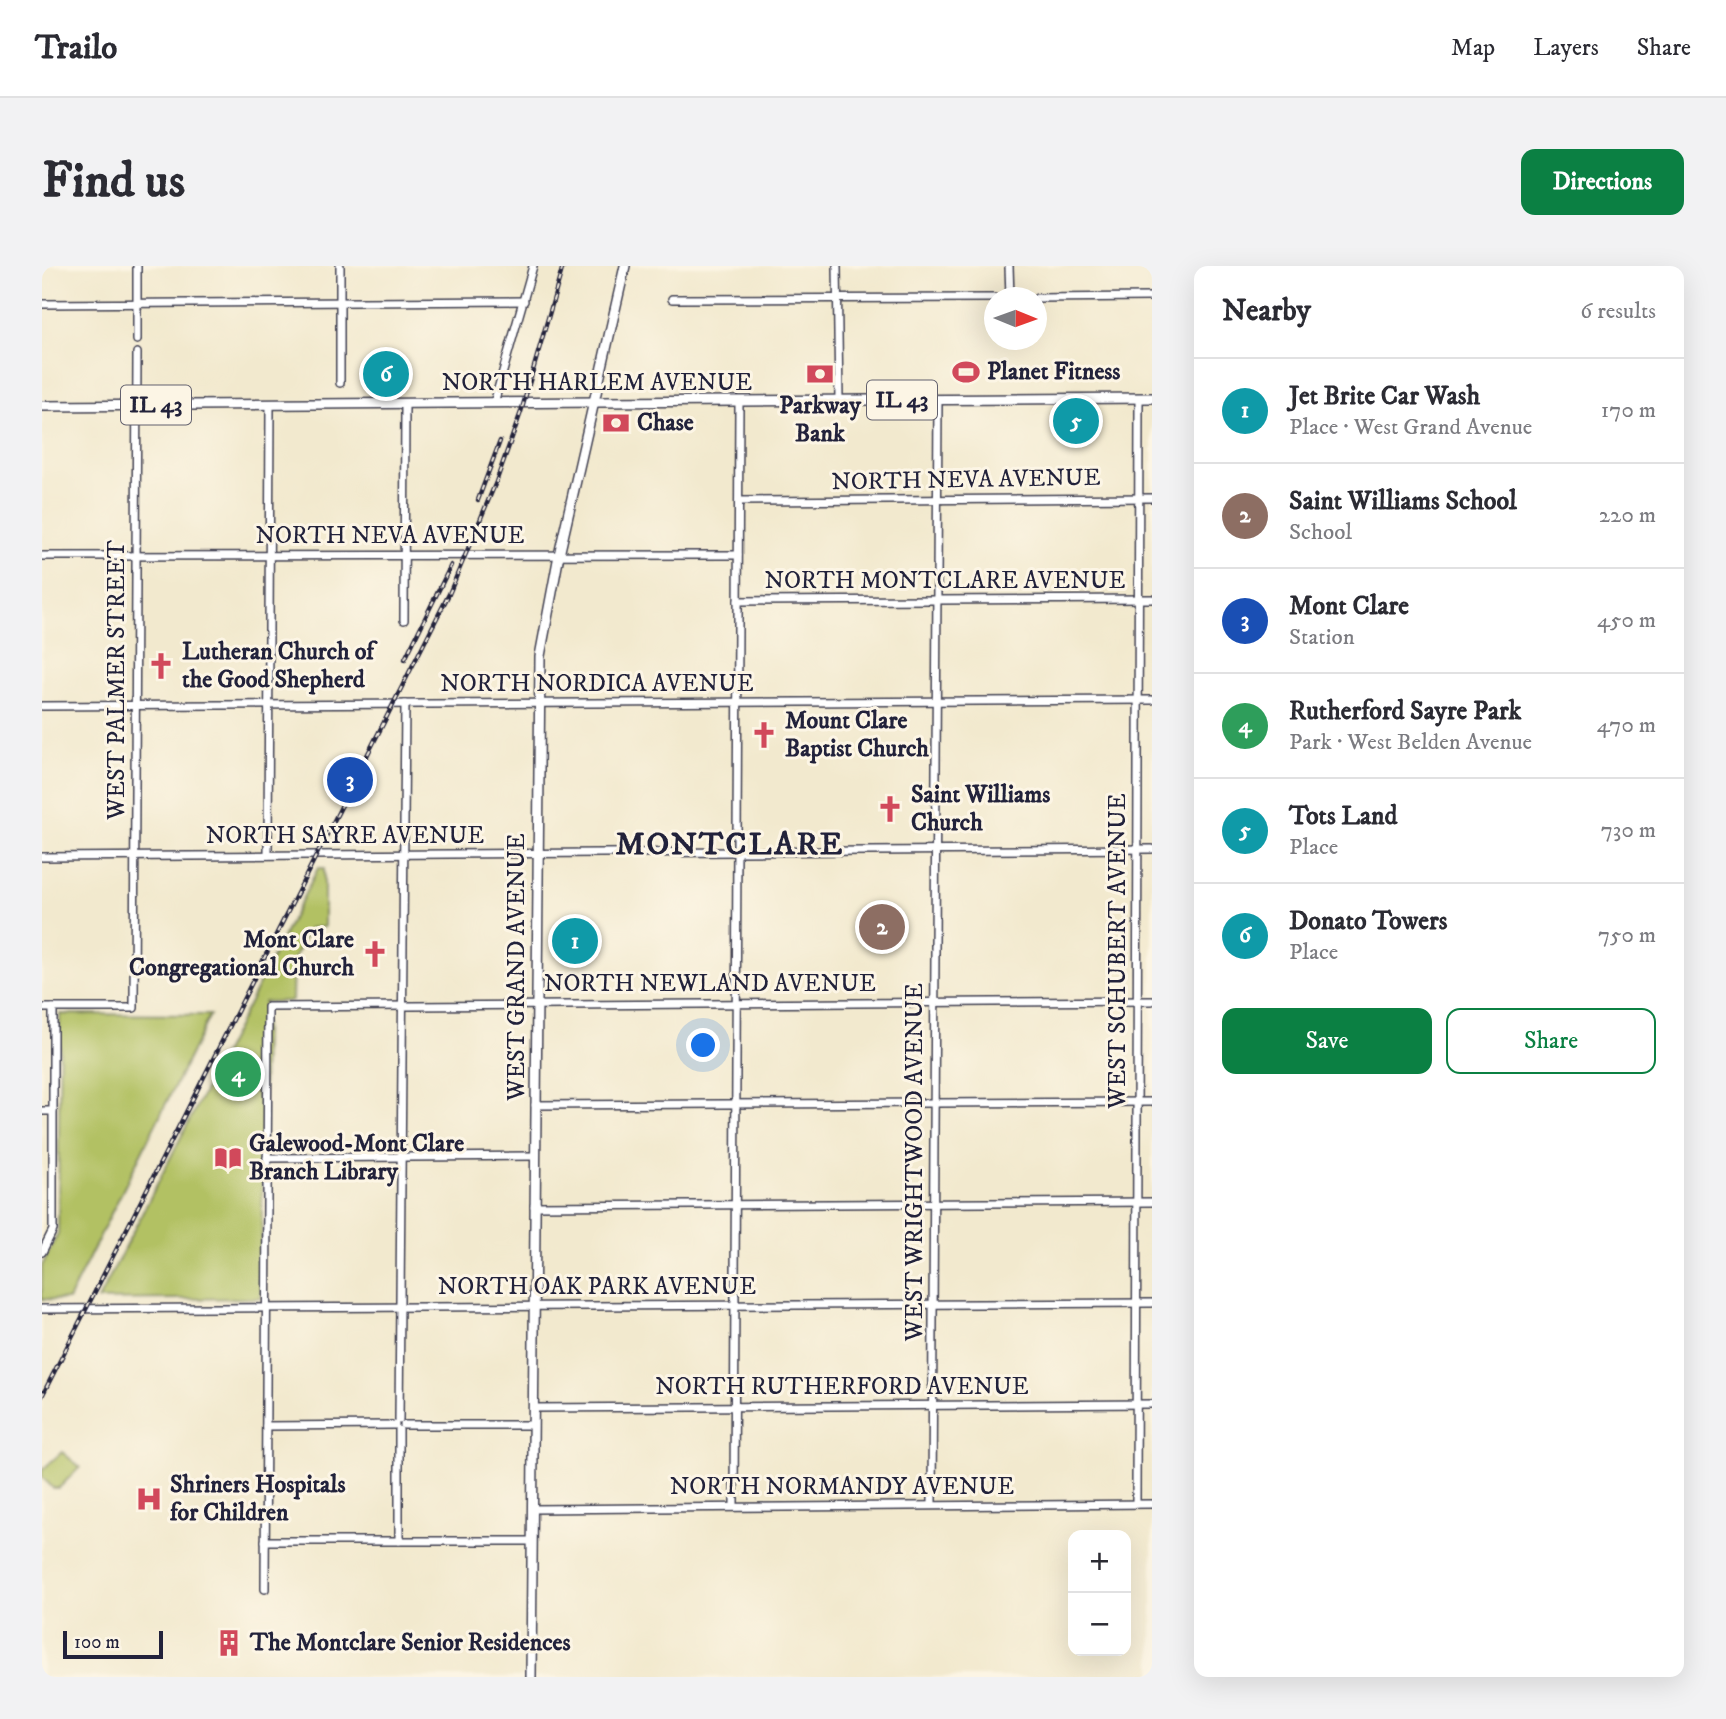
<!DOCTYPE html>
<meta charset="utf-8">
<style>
:root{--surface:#fff;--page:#f2f2f3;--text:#2b2b33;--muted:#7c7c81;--line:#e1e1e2;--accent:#0b8043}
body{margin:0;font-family:"IM FELL DW Pica",serif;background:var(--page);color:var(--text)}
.controls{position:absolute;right:21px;bottom:21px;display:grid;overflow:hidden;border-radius:14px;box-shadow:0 7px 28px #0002}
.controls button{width:63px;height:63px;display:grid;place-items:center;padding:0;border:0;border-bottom:2px solid var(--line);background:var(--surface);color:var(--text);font:35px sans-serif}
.compass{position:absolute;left:942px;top:21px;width:63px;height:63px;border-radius:50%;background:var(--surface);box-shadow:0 7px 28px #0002;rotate:91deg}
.scale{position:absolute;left:21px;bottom:18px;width:100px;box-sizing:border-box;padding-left:7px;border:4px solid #22223b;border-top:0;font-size:19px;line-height:24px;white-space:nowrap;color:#22223b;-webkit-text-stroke:5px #fcf5e5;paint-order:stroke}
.you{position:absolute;left:662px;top:780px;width:24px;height:24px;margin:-18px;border:5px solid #fff;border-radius:50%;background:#1a73e8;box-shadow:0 0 0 10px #1a73e833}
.badge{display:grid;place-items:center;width:46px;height:46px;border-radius:50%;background:var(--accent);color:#fff;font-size:23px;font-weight:700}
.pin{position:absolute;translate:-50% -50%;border:4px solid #fff;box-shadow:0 2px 7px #0006}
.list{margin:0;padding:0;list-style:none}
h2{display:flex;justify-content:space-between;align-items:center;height:91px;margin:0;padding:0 28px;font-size:30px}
h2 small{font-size:23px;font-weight:400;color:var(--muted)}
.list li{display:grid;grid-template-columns:46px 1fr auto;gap:21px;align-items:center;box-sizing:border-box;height:105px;padding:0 28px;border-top:2px solid var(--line)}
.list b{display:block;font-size:26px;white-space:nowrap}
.list p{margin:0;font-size:23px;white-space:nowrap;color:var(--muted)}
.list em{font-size:23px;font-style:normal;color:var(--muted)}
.actions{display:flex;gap:14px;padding:21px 28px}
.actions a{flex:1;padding:16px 0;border:2px solid var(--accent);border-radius:14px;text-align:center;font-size:24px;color:var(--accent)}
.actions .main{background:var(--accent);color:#fff}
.map{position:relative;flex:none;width:1110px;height:1411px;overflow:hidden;border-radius:14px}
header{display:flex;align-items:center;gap:42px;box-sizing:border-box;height:98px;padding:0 35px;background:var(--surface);border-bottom:2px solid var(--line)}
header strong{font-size:33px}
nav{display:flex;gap:38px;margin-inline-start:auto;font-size:24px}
.intro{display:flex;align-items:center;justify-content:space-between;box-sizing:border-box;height:168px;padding:0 42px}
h1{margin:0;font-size:49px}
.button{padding:18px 32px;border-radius:14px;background:var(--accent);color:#fff;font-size:24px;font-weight:700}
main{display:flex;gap:42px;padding:0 42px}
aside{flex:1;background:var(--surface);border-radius:14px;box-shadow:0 7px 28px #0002}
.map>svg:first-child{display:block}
.green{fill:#b2c163;stroke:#6a724f;stroke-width:2}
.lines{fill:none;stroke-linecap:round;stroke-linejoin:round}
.minor-casing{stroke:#414051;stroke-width:10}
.major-casing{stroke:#414051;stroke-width:12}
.minor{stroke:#fff;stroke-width:7}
.major{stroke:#fff;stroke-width:9}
.rail-casing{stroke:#22223b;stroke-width:4.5}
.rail{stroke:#fcf5e5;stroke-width:2;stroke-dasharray:5;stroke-linecap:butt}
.labels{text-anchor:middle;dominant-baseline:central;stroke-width:6;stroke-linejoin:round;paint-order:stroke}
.shield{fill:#fcf5e5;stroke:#63616e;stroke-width:2}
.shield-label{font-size:23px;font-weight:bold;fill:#22223b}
.poi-label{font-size:24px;font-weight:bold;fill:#22223b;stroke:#fcf5e5;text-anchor:start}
.street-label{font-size:24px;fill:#22223b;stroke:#fcf5e5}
.district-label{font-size:32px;font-weight:bold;letter-spacing:2px;fill:#22223b;stroke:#fcf5e5}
</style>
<header>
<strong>Trailo</strong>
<nav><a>Map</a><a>Layers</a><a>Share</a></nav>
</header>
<div class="intro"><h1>Find us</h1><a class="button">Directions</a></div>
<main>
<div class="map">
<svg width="1110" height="1411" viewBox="0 0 1110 1411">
<rect width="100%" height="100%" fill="#fcf5e5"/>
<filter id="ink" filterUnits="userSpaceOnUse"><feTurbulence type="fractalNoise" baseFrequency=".0143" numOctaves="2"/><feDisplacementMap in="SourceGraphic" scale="14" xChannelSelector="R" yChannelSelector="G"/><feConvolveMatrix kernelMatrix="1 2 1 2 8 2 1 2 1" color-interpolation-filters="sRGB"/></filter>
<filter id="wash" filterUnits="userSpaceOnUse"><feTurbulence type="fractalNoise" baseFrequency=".00686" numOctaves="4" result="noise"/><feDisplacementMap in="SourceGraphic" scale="28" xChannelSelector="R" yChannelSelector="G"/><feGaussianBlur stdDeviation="1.57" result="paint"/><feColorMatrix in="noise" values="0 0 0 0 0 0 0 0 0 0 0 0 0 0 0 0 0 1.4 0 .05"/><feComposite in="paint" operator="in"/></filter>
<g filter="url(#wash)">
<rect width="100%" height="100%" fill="#f2e9ce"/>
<g class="green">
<path d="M276,602H282V661L267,662L251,694L250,735L222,736L219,1032L56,1034Z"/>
<path d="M18,748L168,749L26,1034L0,1033V1000L16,967Z"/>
<path d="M20,1186L38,1201L17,1222H11L0,1211V1204Z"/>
</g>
</g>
<g filter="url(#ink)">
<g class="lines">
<defs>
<g id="minor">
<path d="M95,0V74"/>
<path d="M298,0V117"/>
<path d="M795,0L797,134"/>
<path d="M967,0L968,32"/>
<path d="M995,32L1110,31"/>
<path d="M630,33L953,32"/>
<path d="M0,38L482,35"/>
<path d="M452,137L491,0"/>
<path d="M697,235L1110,232"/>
<path d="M0,290L696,289"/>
<path d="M696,335L1110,333"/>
<path d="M362,354L363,137"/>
<path d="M0,440L1110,434"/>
<path d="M226,589L228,138"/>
<path d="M0,591L1110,583"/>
<path d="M0,742H92L95,87"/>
<path d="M493,839L1110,836"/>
<path d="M0,845H11"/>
<path d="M225,892L493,890"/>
<path d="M492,940L1110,936"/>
<path d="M0,986L11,964V742"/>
<path d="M0,1043L1110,1037"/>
<path d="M491,1142L1110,1138"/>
<path d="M357,1154L363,438"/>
<path d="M362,1159H491"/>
<path d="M224,1160L353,1159"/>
<path d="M1094,1238L1097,132"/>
<path d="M890,1239L896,133"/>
<path d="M692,1240L697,135"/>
<path d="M490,1243L1110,1238"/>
<path d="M223,1275H490"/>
<path d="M357,1275V1164"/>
<path d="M223,1323L226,741L1110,735"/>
</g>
<g id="major">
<path d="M0,140L1110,132"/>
<path d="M489,1411L498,390L517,289L583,0"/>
</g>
</defs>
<use href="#minor" class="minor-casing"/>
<use href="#major" class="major-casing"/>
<use href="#minor" class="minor"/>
<use href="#major" class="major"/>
<defs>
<g id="rail">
<path d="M436,234L458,175"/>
<path d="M363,393L409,299"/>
<path d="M0,1130L407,328L454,216L479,146L521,0"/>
</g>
</defs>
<use href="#rail" class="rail-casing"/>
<use href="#rail" class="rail"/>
</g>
</g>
<defs>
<symbol id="stadium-bare" viewBox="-9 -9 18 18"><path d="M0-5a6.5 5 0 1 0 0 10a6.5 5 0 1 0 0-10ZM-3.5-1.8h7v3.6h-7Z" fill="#d1495b" stroke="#fcf5e5" stroke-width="2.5" paint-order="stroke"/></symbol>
<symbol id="bank-bare" viewBox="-9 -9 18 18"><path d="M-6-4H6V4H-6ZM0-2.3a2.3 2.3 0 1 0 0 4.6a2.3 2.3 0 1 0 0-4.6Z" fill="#d1495b" stroke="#fcf5e5" stroke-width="2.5" paint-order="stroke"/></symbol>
<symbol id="church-bare" viewBox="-9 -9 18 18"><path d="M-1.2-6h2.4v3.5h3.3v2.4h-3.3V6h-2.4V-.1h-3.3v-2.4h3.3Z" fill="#d1495b" stroke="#fcf5e5" stroke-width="2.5" paint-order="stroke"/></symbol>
<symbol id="library-bare" viewBox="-9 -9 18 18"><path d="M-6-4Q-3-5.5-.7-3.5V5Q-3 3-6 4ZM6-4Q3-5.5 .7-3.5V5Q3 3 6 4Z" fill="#d1495b" stroke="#fcf5e5" stroke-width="2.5" paint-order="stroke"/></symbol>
<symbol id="hospital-bare" viewBox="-9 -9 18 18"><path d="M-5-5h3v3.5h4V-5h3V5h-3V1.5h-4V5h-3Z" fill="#d1495b" stroke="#fcf5e5" stroke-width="2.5" paint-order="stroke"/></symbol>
<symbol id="building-bare" viewBox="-9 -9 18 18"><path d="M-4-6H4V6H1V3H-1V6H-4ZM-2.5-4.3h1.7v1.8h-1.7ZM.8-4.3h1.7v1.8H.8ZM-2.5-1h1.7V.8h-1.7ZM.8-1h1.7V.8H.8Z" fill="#d1495b" stroke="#fcf5e5" stroke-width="2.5" paint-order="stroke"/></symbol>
</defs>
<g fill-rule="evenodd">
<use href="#stadium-bare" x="905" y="87" width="38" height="38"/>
<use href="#bank-bare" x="759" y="89" width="38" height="38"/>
<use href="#bank-bare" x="555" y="138" width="38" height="38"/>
<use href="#church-bare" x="100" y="381" width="38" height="38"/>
<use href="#church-bare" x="703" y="450" width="38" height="38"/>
<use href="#church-bare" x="829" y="524" width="38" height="38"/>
<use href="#church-bare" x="314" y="669" width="38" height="38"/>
<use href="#library-bare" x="167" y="873" width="38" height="38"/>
<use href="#hospital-bare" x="88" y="1214" width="38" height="38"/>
<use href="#building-bare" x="168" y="1358" width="38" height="38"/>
</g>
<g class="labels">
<g class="shield">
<rect x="825" y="114.5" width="70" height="39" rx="5"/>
<rect x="79" y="119.5" width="70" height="39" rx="5"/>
</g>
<g class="shield-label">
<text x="860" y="134">IL 43</text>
<text x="114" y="139">IL 43</text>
</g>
<g class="poi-label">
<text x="945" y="106">Planet Fitness</text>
<text x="778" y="140" text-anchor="middle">Parkway<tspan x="778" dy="28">Bank</tspan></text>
<text x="595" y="157">Chase</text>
<text x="140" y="386">Lutheran Church of<tspan x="140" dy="28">the Good Shepherd</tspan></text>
<text x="743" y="455">Mount Clare<tspan x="743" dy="28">Baptist Church</tspan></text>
<text x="869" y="529">Saint Williams<tspan x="869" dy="28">Church</tspan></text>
<text x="312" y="674" text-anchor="end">Mont Clare<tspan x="312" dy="28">Congregational Church</tspan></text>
<text x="207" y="878">Galewood-Mont Clare<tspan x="207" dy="28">Branch Library</tspan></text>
<text x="128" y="1219">Shriners Hospitals<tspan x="128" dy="28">for Children</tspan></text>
<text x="208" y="1377">The Montclare Senior Residences</text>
</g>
<g class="street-label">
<text x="555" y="117">NORTH HARLEM AVENUE</text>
<text transform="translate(924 214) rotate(-1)">NORTH NEVA AVENUE</text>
<text x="348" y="270">NORTH NEVA AVENUE</text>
<text x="903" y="315">NORTH MONTCLARE AVENUE</text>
<text transform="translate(75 414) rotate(-90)">WEST PALMER STREET</text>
<text x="555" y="418">NORTH NORDICA AVENUE</text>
<text x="303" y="570">NORTH SAYRE AVENUE</text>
<text transform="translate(1076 685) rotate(-90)">WEST SCHUBERT AVENUE</text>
<text transform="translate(475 701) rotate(-90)">WEST GRAND AVENUE</text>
<text x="668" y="718">NORTH NEWLAND AVENUE</text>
<text transform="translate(873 896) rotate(-90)">WEST WRIGHTWOOD AVENUE</text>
<text x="555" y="1021">NORTH OAK PARK AVENUE</text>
<text x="800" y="1121">NORTH RUTHERFORD AVENUE</text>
<text x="800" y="1221">NORTH NORMANDY AVENUE</text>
</g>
<g class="district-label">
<text x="688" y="579">MONTCLARE</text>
</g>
</g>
</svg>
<div class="controls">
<button>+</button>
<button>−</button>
</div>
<svg class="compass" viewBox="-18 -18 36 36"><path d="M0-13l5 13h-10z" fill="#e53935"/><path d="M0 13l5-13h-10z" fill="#7c7c81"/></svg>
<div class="scale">100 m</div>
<div class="you"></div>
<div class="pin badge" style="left:533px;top:675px;background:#0f9aa8">1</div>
<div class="pin badge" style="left:840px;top:661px;background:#8d6e63">2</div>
<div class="pin badge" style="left:308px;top:514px;background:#1a4fb4">3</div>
<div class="pin badge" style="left:196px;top:808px;background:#2e9e5b">4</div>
<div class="pin badge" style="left:1034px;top:155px;background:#0f9aa8">5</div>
<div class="pin badge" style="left:344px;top:108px;background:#0f9aa8">6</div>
</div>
<aside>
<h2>Nearby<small>6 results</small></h2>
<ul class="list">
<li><span class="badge" style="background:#0f9aa8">1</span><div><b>Jet Brite Car Wash</b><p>Place · West Grand Avenue</p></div><em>170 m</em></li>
<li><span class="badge" style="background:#8d6e63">2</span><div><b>Saint Williams School</b><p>School</p></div><em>220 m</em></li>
<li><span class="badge" style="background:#1a4fb4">3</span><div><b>Mont Clare</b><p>Station</p></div><em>450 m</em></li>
<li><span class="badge" style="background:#2e9e5b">4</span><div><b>Rutherford Sayre Park</b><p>Park · West Belden Avenue</p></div><em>470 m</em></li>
<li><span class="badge" style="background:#0f9aa8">5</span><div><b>Tots Land</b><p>Place</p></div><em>730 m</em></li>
<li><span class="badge" style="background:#0f9aa8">6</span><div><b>Donato Towers</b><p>Place</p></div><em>750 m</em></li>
</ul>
<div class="actions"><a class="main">Save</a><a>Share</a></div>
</aside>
</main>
